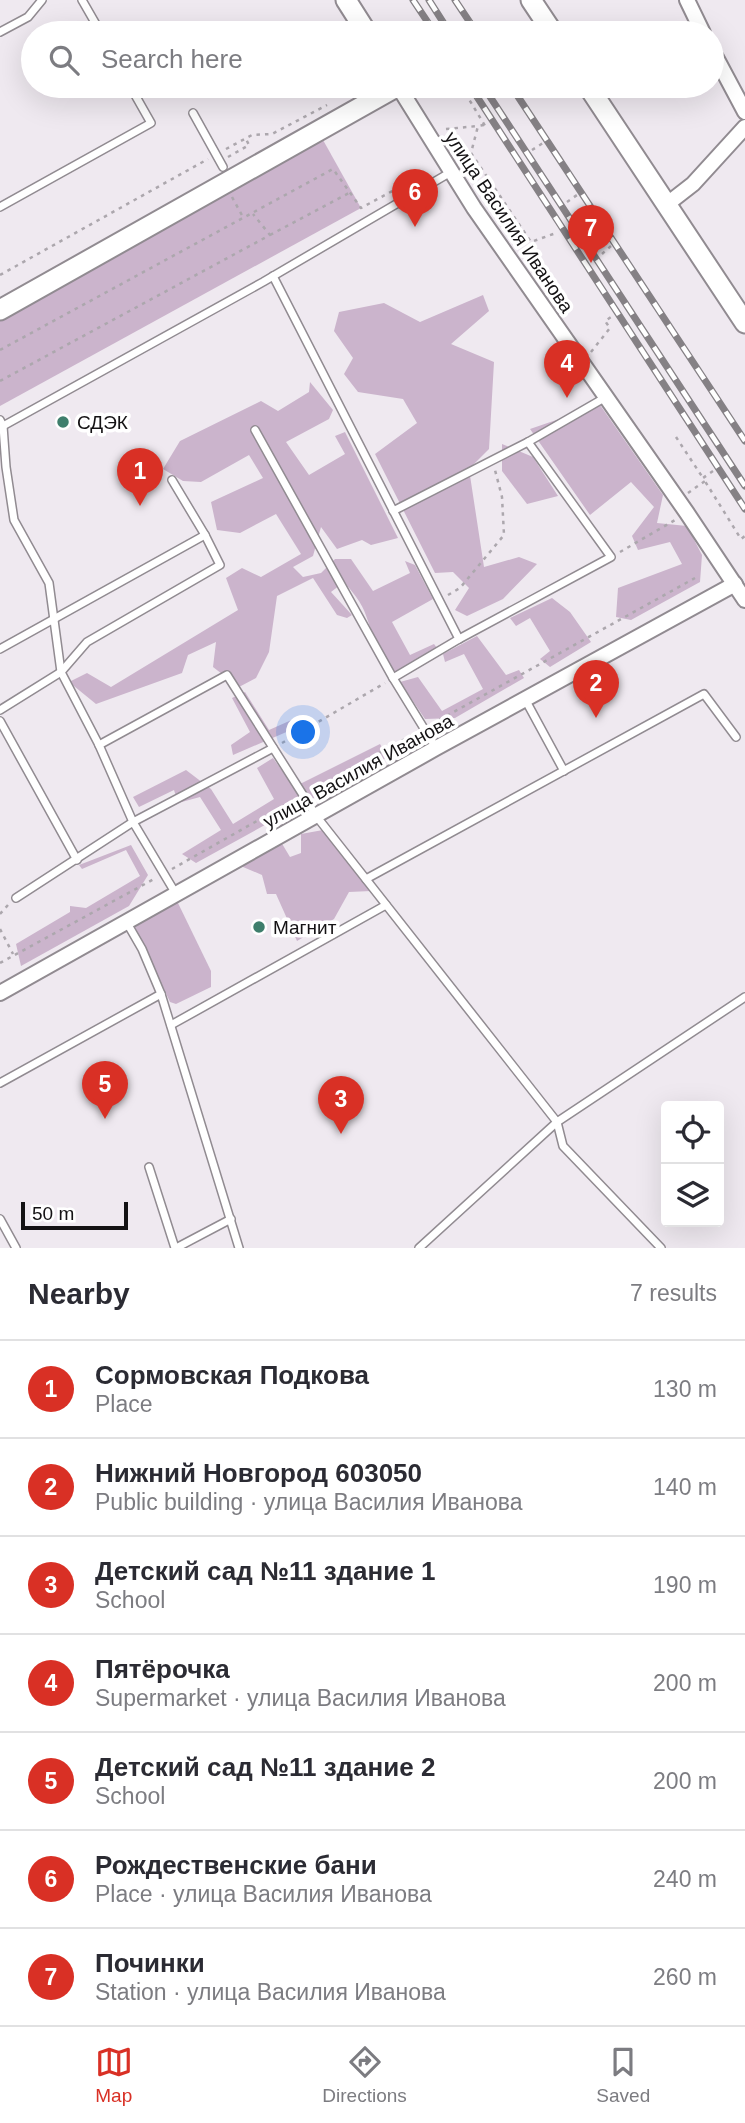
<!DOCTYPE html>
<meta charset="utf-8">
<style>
:root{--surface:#fff;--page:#f7f7f7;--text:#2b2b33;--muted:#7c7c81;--line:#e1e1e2;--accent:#d93025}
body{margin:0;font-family:Arial,sans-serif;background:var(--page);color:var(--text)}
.controls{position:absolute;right:21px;bottom:21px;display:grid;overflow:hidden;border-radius:7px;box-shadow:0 7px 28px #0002}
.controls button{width:63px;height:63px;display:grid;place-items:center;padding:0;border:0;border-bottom:2px solid var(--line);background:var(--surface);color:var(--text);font:35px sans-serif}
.scale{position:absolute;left:21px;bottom:18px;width:107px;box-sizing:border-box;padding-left:7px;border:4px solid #141214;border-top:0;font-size:19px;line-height:24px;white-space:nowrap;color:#141214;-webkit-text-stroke:5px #fff;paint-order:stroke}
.you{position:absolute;left:304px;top:733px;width:24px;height:24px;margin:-18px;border:5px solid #fff;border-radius:50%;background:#1a73e8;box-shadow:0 0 0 10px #1a73e833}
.badge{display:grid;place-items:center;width:46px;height:46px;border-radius:50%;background:var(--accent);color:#fff;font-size:23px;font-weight:700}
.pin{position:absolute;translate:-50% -58px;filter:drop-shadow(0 2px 4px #0008)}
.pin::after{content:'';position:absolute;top:37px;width:24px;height:21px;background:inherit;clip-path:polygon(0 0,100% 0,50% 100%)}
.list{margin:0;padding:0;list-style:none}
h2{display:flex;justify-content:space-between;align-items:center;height:91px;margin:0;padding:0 28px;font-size:30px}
h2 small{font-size:23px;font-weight:400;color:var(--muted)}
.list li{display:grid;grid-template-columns:46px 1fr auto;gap:21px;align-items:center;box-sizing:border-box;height:98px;padding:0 28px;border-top:2px solid var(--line)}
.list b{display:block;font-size:26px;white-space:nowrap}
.list p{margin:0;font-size:23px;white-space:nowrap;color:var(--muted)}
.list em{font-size:23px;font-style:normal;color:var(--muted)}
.icon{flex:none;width:38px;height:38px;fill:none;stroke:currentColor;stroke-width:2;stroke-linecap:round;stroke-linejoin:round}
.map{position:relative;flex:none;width:745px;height:1248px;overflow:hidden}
.search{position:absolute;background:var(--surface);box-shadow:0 7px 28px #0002;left:21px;right:21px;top:21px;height:77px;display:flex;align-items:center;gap:18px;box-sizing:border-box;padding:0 24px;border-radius:38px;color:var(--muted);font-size:26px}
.sheet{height:777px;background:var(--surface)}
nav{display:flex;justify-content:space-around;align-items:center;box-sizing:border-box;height:98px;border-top:2px solid var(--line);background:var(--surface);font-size:19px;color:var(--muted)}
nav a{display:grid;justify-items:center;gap:4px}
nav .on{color:var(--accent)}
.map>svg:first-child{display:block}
.green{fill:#cbb4cc}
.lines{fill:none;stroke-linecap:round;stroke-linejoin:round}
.lane-casing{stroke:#918b91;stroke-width:10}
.street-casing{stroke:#918b91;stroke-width:18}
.secondary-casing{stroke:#918b91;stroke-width:23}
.path{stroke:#aca7ad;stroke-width:2.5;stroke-dasharray:3.5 5;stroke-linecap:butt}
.lane{stroke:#fff;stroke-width:7}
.street{stroke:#fff;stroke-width:14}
.secondary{stroke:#fff;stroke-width:19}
.rail-casing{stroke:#858185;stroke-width:7}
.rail{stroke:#fff;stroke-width:4.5;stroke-dasharray:13;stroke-linecap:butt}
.poi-dot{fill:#3e7e6c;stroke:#fff;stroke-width:2.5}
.labels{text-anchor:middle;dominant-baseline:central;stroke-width:7;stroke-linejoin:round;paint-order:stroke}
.street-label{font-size:19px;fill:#141214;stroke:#fff}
.poi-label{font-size:19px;fill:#141214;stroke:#fff;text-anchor:start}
</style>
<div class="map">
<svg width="745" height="1248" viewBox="0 0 745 1248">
<rect width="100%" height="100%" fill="#efe9f0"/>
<g class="green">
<path d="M318,131L361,208L0,406V310Z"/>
<path d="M483,295L489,311L451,344L494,362L489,449L469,469L484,567L519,557L537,564L503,599L467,616L455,610L469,588L453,572L435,573L375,454L417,423L403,399L358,392L344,374L353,358L334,331L339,312L384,303L420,322Z"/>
<path d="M310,382L333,410L329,419L286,442L309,475L345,454L335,436L345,432L398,538L371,545L362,540L337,549L321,527L313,556L293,567L303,577L321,573L335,559H351L373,591L410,573L405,561L415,565L433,599L392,622L410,655L434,644L437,648L394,673C387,660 375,644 371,630C363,605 361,602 344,582L331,592L352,615L347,618L337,615L313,578L277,596L269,652L256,678L239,687L213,667L216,642L188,655L182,673L96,704L69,682L87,673L111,687L238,610L226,578L242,568L261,577L301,554L276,514L240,533L217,530L211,502L263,478L249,455L201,482L183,481L163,469L180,441L261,401L278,411L309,392Z"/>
<path d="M600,405L663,495L657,523L687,526L702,555L700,582L631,620L616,617L618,588L682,564L670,542L638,550L632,536L654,507L631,482L590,515L530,429Z"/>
<path d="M502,444L533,457L558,496L527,504L502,471Z"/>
<path d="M552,598L570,612L591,642L550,667L540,659L550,651L530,618L516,626L510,618Z"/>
<path d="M477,636L506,675L519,670L524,678L455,718L425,719L400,682L418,677L442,711L483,689L464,654L445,662L443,654Z"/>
<path d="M245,692L269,730L296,718L298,727L233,755L231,745L250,732L232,698Z"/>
<path d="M380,744L388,757L196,863L182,854L221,830L200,797L178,803L174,790L139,807L133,797L186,770L211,789L233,824L274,799L257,768L273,758L294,787Z"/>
<path d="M323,830L371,891L349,892L334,919L297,941L276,894H267L262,875L236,864L281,842L290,857L301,853V834Z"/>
<path d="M131,845L148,875L129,906L21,966L16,944L70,912V906L86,908L140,876L126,850L82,869L79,865Z"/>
<path d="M177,901L211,971V987L176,1004L170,1002L135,927Z"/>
</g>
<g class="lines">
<defs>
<g id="lane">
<path d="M82,0L101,33"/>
<path d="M0,32L28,17L42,0"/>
<path d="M193,113L223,167"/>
<path d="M0,207L151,123L130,86"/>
<path d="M273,276L459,639L393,678L436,748"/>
<path d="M0,420L3,426L6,467L14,520L49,583L61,672L99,745L133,822L176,894"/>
<path d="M3,426L263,282L451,172"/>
<path d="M255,430L393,678"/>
<path d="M393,511L528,442L606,397"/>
<path d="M459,639L611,557L528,442"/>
<path d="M0,649L205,535L172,480"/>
<path d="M526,701L564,771"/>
<path d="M0,710L61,672L87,642L220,565L205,535"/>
<path d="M0,721L77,860"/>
<path d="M99,745L227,675L317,817L557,1122L563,1146L661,1248"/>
<path d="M366,879L704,694L736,737"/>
<path d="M16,898L133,822L273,748"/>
<path d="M127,923L142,949L161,994L239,1248"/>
<path d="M171,1025L386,905"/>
<path d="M0,1083L161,994"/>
<path d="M149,1167L175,1248"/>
<path d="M0,1219L16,1248"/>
<path d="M176,1248L231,1219"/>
<path d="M419,1248L557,1122L745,997"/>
</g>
<g id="street">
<path d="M687,0L703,33"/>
<path d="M712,50L745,112"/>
<path d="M398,86L474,208L687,513L745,600"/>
<path d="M666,205L693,184L745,127"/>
<path d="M0,993L436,748L735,584"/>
</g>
<g id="secondary">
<path d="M346,0L367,33"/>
<path d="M531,0L553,33"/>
<path d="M588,86L745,323"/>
<path d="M0,310L398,86"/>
</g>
</defs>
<use href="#lane" class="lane-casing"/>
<use href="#street" class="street-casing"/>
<use href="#secondary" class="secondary-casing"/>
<g class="path">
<path d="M461,86L487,129"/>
<path d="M494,93L506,86"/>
<path d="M484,125L478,126L471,153L531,242L556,233"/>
<path d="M446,129L478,126"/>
<path d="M226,149L252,135L272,134L327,105"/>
<path d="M532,150L543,143"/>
<path d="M228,157L249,145L246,139"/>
<path d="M232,197L244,219"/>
<path d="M485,201L497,194"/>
<path d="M567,202L577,195"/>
<path d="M270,235L349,193"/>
<path d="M602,254L611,246"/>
<path d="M0,275L208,159"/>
<path d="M0,350L333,169L361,208L420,176"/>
<path d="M591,352L610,328L605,321L611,317"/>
<path d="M0,381L270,235L253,214"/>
<path d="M676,437L703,478"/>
<path d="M713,471L703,478L741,539L745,536"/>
<path d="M688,493L705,481"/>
<path d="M620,552L675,520"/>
<path d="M448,595L460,588L504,535L502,497L495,470"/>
<path d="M432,724L695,578"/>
<path d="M282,743L385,683"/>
<path d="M312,790L414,734"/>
<path d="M172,869L294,800"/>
<path d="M0,914L8,905"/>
<path d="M0,929L13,954"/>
<path d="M0,963L154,879"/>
</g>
<use href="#lane" class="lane"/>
<use href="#street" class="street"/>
<use href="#secondary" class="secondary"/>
<defs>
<g id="rail">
<path d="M413,0L435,33"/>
<path d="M429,0L450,33"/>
<path d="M455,0L477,33"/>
<path d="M470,86L745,509"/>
<path d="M483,86L745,486"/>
<path d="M511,86L745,441"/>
</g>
</defs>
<use href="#rail" class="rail-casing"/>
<use href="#rail" class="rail"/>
</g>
<g class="poi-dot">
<circle cx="63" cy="422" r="7"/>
<circle cx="259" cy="927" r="7"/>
</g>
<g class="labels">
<g class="street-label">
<text transform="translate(509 222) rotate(56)">улица Василия Иванова</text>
<text transform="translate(358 771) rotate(-29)">улица Василия Иванова</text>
</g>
<g class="poi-label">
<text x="77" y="422">СДЭК</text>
<text x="273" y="927">Магнит</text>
</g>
</g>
</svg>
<div class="controls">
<button><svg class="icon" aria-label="locate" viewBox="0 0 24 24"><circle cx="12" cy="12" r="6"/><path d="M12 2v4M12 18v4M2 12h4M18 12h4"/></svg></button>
<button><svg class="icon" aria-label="layers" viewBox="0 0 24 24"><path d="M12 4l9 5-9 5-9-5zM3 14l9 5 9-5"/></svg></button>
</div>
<div class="scale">50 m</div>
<div class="you"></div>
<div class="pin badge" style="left:140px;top:506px">1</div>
<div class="pin badge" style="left:596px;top:718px">2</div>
<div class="pin badge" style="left:341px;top:1134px">3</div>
<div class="pin badge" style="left:567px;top:398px">4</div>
<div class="pin badge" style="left:105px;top:1119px">5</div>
<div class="pin badge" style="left:415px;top:227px">6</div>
<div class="pin badge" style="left:591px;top:263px">7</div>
<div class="search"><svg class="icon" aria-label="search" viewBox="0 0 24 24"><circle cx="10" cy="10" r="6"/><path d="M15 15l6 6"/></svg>Search here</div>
</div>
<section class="sheet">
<h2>Nearby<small>7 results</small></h2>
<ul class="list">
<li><span class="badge">1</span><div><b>Сормовская Подкова</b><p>Place</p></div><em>130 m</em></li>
<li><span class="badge">2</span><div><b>Нижний Новгород 603050</b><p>Public building · улица Василия Иванова</p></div><em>140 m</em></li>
<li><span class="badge">3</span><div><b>Детский сад №11 здание 1</b><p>School</p></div><em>190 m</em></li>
<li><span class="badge">4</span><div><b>Пятёрочка</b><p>Supermarket · улица Василия Иванова</p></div><em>200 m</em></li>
<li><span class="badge">5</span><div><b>Детский сад №11 здание 2</b><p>School</p></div><em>200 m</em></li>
<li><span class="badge">6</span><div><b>Рождественские бани</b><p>Place · улица Василия Иванова</p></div><em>240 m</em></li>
<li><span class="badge">7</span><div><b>Починки</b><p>Station · улица Василия Иванова</p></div><em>260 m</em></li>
</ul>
</section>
<nav>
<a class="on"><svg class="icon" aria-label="map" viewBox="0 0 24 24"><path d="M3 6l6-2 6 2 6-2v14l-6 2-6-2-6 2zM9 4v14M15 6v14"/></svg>Map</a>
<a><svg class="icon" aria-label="directions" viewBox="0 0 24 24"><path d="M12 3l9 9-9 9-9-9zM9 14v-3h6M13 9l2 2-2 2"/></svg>Directions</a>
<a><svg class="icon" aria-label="saved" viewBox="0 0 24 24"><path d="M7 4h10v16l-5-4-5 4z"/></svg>Saved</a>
</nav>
